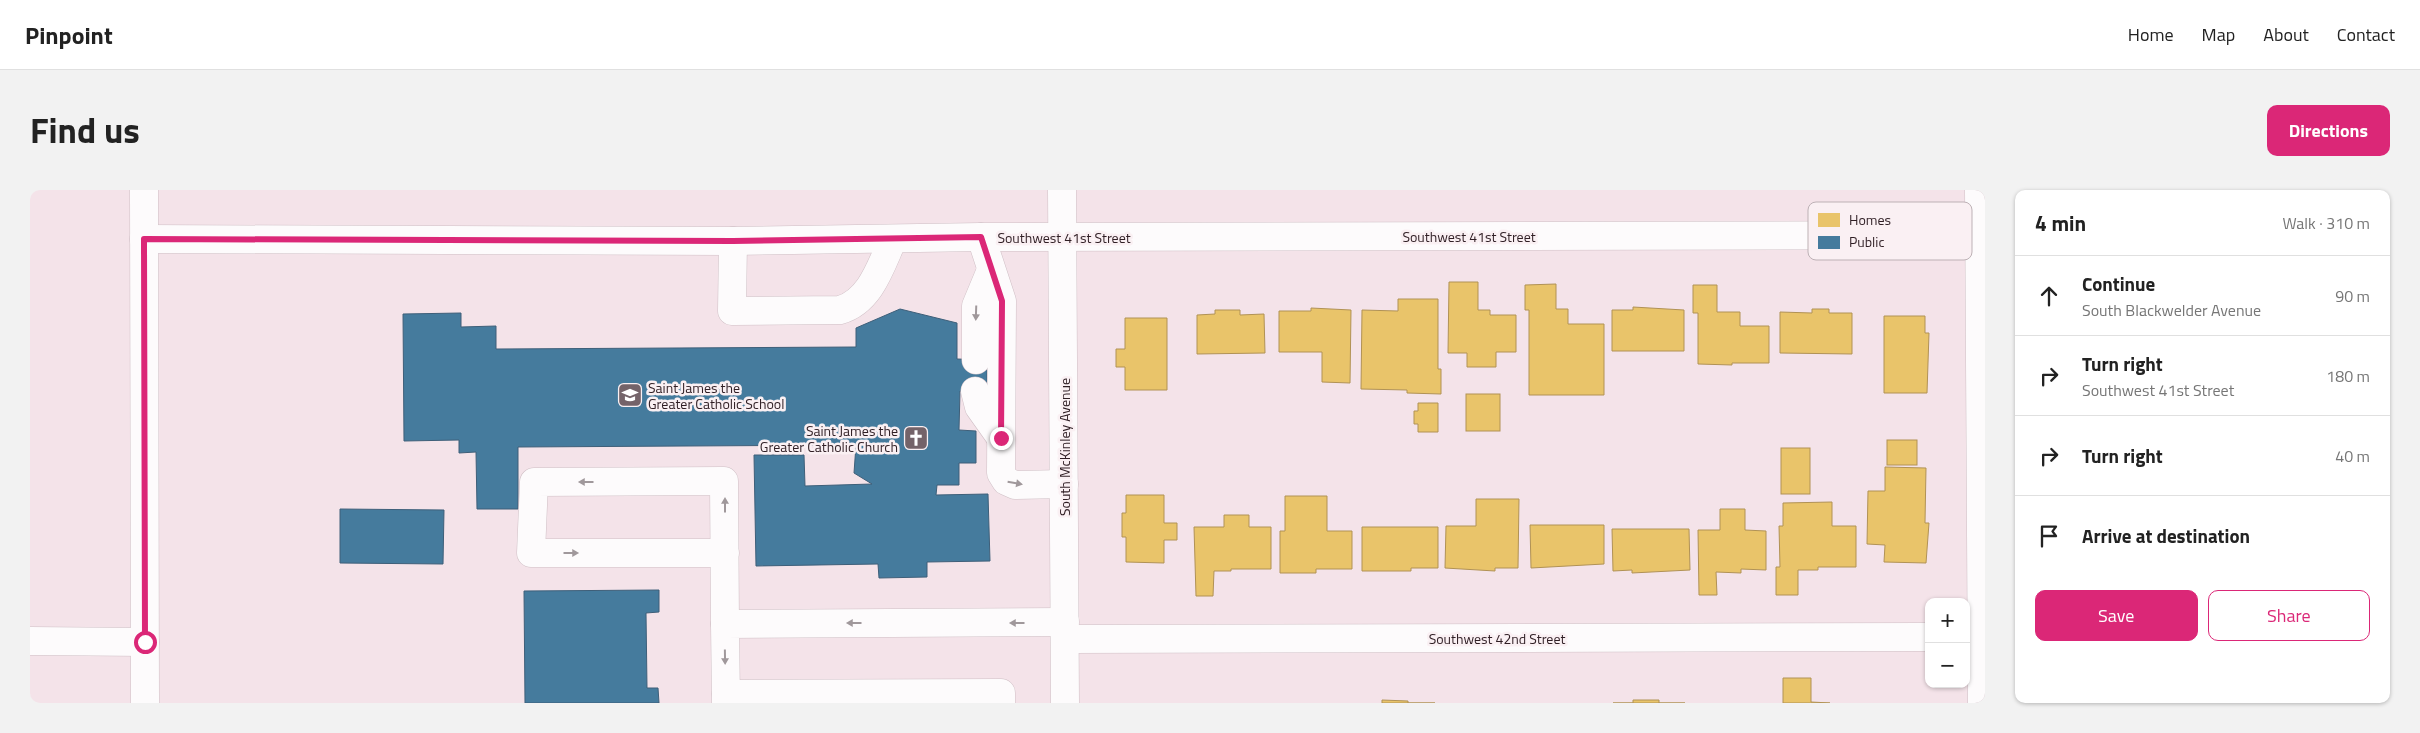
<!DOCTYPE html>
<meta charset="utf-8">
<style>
:root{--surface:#fff;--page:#f2f2f2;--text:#222;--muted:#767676;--line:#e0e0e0;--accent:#db2777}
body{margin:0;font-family:"Titillium Web",sans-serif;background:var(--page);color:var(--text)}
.controls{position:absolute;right:15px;bottom:15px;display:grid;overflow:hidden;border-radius:10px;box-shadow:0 1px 4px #0004}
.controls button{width:45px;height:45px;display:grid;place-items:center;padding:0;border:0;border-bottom:1px solid var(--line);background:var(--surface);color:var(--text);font:25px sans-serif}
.stop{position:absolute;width:15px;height:15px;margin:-11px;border:4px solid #db2777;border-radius:50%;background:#fff}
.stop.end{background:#db2777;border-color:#fff;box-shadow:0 1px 5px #0008}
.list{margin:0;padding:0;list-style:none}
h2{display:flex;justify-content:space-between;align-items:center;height:65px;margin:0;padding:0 20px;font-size:21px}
h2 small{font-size:16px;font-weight:400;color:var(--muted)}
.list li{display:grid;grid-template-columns:32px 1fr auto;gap:15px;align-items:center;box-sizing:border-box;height:80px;padding:0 20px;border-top:1px solid var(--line)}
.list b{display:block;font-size:19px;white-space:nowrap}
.list p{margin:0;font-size:16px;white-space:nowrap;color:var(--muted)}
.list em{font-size:16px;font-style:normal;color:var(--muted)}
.actions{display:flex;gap:10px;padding:15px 20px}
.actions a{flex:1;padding:11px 0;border:1px solid var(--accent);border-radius:10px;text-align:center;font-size:18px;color:var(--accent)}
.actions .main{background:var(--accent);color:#fff}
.icon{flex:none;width:28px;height:28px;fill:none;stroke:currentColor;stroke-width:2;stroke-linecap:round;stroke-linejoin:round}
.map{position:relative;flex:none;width:1955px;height:513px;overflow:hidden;border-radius:10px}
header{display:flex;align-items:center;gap:30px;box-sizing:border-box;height:70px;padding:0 25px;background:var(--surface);border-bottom:1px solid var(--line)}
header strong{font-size:24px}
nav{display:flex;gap:28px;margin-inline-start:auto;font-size:18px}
.intro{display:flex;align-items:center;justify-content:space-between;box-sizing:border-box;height:120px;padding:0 30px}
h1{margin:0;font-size:35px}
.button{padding:12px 22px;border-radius:10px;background:var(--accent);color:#fff;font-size:18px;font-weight:700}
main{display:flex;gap:30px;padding:0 30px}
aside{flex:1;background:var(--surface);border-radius:10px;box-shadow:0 1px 4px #0004}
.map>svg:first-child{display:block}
.homes{fill:#e9c46a;stroke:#b19255}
.public{fill:#457b9d;stroke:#3e5f79}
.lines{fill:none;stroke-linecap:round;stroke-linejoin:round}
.minor-casing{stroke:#cfbfc5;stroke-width:29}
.minor{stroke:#fdfbfc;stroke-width:28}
.oneway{fill:#a0989b}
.route{stroke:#db2777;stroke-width:6}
.labels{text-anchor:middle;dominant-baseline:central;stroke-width:5;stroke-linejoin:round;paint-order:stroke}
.street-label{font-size:14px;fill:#2f1e24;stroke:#faf0f3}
.poi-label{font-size:14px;fill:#2f1e24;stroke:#faf0f3;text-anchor:start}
.key{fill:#faf0f3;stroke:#bdb1b5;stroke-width:1}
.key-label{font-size:14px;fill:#2f1e24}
</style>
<header>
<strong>Pinpoint</strong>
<nav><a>Home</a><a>Map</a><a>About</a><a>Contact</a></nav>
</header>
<div class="intro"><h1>Find us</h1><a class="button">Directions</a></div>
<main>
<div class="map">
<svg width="1955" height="513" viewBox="0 0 1955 513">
<rect width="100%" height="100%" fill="#f4e3e9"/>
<g class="homes">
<path d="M1419,92H1448V120H1460V125H1486V162H1466V177H1437V163H1418Z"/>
<path d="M1526,94V119H1538V134H1574V205H1499V120H1495V95Z"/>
<path d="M1663,95H1687V122H1710V136H1739V173H1702V175L1668,174V123H1663Z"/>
<path d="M1368,109H1408V179H1411V204L1377,203V200L1331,199L1332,120L1368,121Z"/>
<path d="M1603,117L1654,120V161H1582V120H1603Z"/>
<path d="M1281,118L1321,120L1320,193L1292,192V162H1249V121H1281Z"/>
<path d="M1782,119H1799V123H1822V164L1750,163V122L1782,123Z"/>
<path d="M1185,120H1210V125L1234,124L1235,163L1167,164V125L1185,124Z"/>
<path d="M1854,126H1895V143H1899L1897,203H1854Z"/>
<path d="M1095,128H1137V200H1095V177H1086V159H1095Z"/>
<rect x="1436" y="204" width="34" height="37"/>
<path d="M1388,213H1408V242H1388V234H1384V221H1388Z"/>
<rect x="1857" y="250" width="30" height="25"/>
<rect x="1751" y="258" width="29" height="46"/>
<path d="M1855,277L1896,278L1895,333H1899L1896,373L1854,372L1855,355L1837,354L1838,301H1855Z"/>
<path d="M1096,305H1134V333H1147V350H1134V373L1096,372V347H1092V323H1096Z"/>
<path d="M1255,306H1297V341H1322V379H1286V383H1250V341H1255Z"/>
<path d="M1446,309H1489L1488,378H1465V381L1415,378L1416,336H1446Z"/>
<path d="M1802,312V336H1826V377H1788V380H1768V405H1746V377H1750L1749,336H1753V313Z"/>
<path d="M1690,319H1715V340L1736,341V380L1711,379V383L1686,382L1687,405H1669L1668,340H1690Z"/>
<path d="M1194,325H1219V337H1241V379H1201V381H1184L1183,406H1166L1164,337H1194Z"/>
<path d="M1500,335H1574V374L1501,378Z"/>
<path d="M1332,337H1408V378H1381V381H1332Z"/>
<path d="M1582,339H1659L1660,380L1602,383V380L1583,381Z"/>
<path d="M1753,488H1781V512L1800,513H1753Z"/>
<path d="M1352,510L1378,511V513H1405H1352Z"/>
<path d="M1603,510H1629V513H1655H1583H1603Z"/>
</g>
<g class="public">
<path d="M870,119L927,133V169L957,170V202L930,201L929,240L946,241V273H929V295H907L906,305L958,304L960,371L897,372V387L849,388L848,374L726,376L724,265H774L775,296L842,294L824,283L826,255L488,257V319H447L446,262L429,263V250L374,251L373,124L431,123V137L466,136V159L826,157V138Z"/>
<path d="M310,319L414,320L413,374L310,373Z"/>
<path d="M629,400V422L616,423L617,498H628L629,513H495L494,401Z"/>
</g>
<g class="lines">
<defs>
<g id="minor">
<path d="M114,0L115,513"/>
<path d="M1032,0L1035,513"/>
<path d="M1949,0L1952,513"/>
<path d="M951,47L972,111L971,283L976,291L985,295L1034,294"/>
<path d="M114,49L703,51L951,47L1955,45"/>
<path d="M703,51L702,121L810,120C841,111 851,75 863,49"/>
<path d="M946,170V116L961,80"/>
<path d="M945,201L949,217L971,248"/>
<path d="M695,363H501L504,292L694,291L695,434"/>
<path d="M1036,449L1899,447"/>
<path d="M0,451L115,452"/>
<path d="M696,504L971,503V513"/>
<path d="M696,513L695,434L1035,432"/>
</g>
</defs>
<use href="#minor" class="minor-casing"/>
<use href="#minor" class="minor"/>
</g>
<defs><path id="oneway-solid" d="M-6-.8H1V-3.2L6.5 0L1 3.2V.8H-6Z" transform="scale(1.25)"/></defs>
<g class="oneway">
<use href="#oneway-solid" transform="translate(946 123) rotate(92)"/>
<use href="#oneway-solid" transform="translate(556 292) rotate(180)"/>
<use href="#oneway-solid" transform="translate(985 293) rotate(10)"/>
<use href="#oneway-solid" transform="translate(695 315) rotate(-90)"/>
<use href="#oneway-solid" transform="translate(541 363)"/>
<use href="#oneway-solid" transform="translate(824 433) rotate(180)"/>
<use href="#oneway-solid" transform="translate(987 433) rotate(180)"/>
<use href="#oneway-solid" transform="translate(695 467) rotate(89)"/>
</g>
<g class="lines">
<path class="route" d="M115,452L114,49L703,51L951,47L972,111L971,248"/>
</g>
<defs>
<symbol id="school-square" viewBox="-11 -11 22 22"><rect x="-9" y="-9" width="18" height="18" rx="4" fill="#746369" stroke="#faf0f3"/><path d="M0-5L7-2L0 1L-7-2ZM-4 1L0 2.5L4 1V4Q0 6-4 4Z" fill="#fff"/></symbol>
<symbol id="church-square" viewBox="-11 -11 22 22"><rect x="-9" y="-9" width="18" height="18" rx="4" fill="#746369" stroke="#faf0f3"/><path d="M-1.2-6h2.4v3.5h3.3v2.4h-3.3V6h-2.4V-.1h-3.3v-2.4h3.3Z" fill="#fff"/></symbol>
</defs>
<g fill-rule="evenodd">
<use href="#school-square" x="586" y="191" width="28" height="28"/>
<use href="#church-square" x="872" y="234" width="28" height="28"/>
</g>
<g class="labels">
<g class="street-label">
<text x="1439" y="46">Southwest 41st Street</text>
<text x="1034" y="47">Southwest 41st Street</text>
<text transform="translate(1034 257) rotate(-90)">South McKinley Avenue</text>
<text x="1467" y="448">Southwest 42nd Street</text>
</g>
<g class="poi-label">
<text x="618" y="197">Saint James the<tspan x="618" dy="16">Greater Catholic School</tspan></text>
<text x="868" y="240" text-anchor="end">Saint James the<tspan x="868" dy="16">Greater Catholic Church</tspan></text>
</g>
</g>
<rect x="1778" y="12" width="164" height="58" rx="8" class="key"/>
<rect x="1788" y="23" width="22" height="14" fill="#e9c46a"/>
<rect x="1788" y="46" width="22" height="13" fill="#457b9d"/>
<g class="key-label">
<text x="1819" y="35">Homes</text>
<text x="1819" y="57">Public</text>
</g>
</svg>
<div class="controls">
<button>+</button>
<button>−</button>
</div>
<div class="stop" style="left:115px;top:452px"></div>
<div class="stop end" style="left:971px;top:248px"></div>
</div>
<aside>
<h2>4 min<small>Walk · 310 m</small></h2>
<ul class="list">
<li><svg class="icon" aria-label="ahead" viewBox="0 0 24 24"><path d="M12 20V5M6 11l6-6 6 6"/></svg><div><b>Continue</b><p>South Blackwelder Avenue</p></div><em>90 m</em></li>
<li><svg class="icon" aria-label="right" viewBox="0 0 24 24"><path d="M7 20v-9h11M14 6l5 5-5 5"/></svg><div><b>Turn right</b><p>Southwest 41st Street</p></div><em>180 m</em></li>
<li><svg class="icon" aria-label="right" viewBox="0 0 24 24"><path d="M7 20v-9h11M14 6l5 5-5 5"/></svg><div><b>Turn right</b></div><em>40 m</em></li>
<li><svg class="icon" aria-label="arrive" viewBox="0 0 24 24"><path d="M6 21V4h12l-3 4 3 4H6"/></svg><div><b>Arrive at destination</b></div></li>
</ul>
<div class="actions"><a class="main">Save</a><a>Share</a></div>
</aside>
</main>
